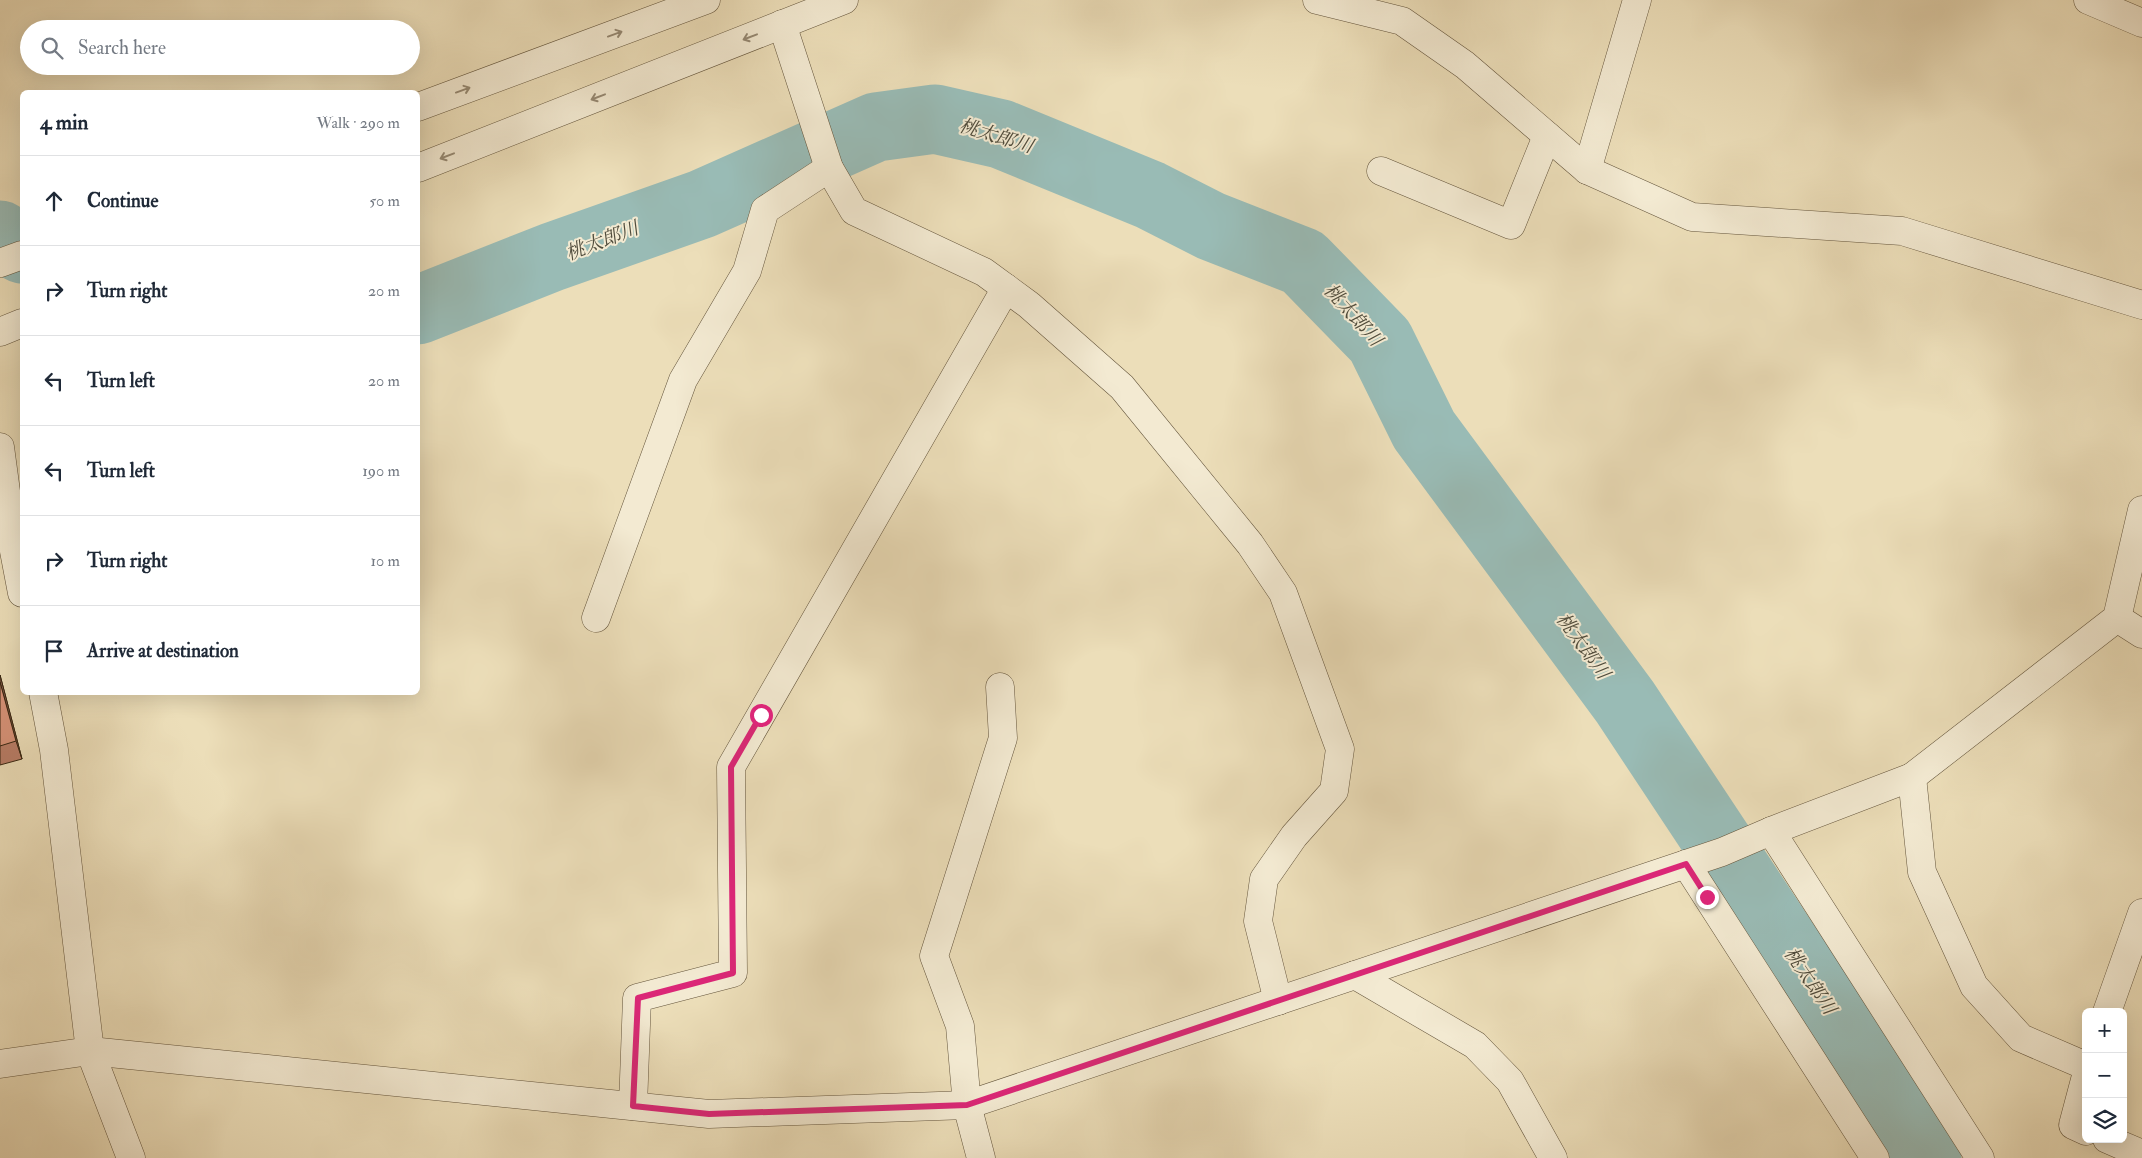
<!DOCTYPE html>
<meta charset="utf-8">
<style>
:root{--surface:#fff;--page:#f6f6f7;--text:#1f2937;--muted:#747a83;--line:#e0e1e3}
body{margin:0;font-family:"IM FELL Double Pica","Noto Serif JP",serif;background:var(--page);color:var(--text)}
.controls{position:absolute;right:15px;bottom:15px;display:grid;overflow:hidden;border-radius:8px;box-shadow:0 5px 20px #0002}
.controls button{width:45px;height:45px;display:grid;place-items:center;padding:0;border:0;border-bottom:1px solid var(--line);background:var(--surface);color:var(--text);font:25px sans-serif}
.stop{position:absolute;width:15px;height:15px;margin:-11px;border:4px solid #db2777;border-radius:50%;background:#fff}
.stop.end{background:#db2777;border-color:#fff;box-shadow:0 1px 5px #0008}
.list{margin:0;padding:0;list-style:none}
h2{display:flex;justify-content:space-between;align-items:center;height:65px;margin:0;padding:0 20px;font-size:21px}
h2 small{font-size:16px;font-weight:400;color:var(--muted)}
.list li{display:grid;grid-template-columns:32px 1fr auto;gap:15px;align-items:center;box-sizing:border-box;height:90px;padding:0 20px;border-top:1px solid var(--line)}
.list b{display:block;font-size:19px;white-space:nowrap}
.list em{font-size:16px;font-style:normal;color:var(--muted)}
.icon{flex:none;width:28px;height:28px;fill:none;stroke:currentColor;stroke-width:2;stroke-linecap:round;stroke-linejoin:round}
.map{position:relative;flex:none;width:2142px;height:1158px;overflow:hidden}
.search{position:absolute;background:var(--surface);box-shadow:0 5px 20px #0002;left:20px;top:20px;width:400px;height:55px;display:flex;align-items:center;gap:12px;box-sizing:border-box;padding:0 18px;border-radius:28px;color:var(--muted);font-size:19px}
.panel{position:absolute;background:var(--surface);box-shadow:0 5px 20px #0002;left:20px;top:90px;width:400px;height:605px;border-radius:8px}
.map>svg:first-child{display:block}
.lines{fill:none;stroke-linecap:round;stroke-linejoin:round}
.river{stroke:#99bbb5;stroke-width:69}
.minor-casing{stroke:#64553c;stroke-width:29}
.minor{stroke:#f3ead2;stroke-width:28}
.wall{fill:#b97e68;stroke:#372713}
.shaded-wall{fill:#966755;stroke:#372713}
.building{fill:#d79379;stroke:#372713}
.oneway{stroke:#958872}
.route{stroke:#db2777;stroke-width:6}
.labels{text-anchor:middle;dominant-baseline:central;stroke-width:4;stroke-linejoin:round;paint-order:stroke}
.water-label{font-size:19px;font-style:italic;fill:#504c3c;stroke:#f3ead2}
</style>
<div class="map">
<svg width="2142" height="1158" viewBox="0 0 2142 1158">
<rect width="100%" height="100%" fill="#ecdeb9"/>
<filter id="stains"><feTurbulence type="fractalNoise" baseFrequency=".004" numOctaves="4"/><feColorMatrix values="0 0 0 0 .2 0 0 0 0 .09 0 0 0 0 .02 0 0 0 .5 -.17"/></filter>
<radialGradient id="worn" r=".72"><stop offset=".6" stop-color="#630" stop-opacity="0"/><stop offset="1" stop-color="#630" stop-opacity=".3"/></radialGradient>
<g class="lines">
<g class="river">
<path d="M0,235L22,249"/>
<path d="M418,310L552,257L702,204L876,127L935,119L1001,134L1150,195L1211,226L1303,262L1380,341L1424,430L1625,702L1927,1158"/>
</g>
<defs>
<g id="minor">
<path d="M1317,0L1402,21L1465,65L1587,170L1692,217L1902,231L2142,305"/>
<path d="M2088,0L2142,23"/>
<path d="M782,24L829,168L854,211L984,272L1029,305L1122,387L1250,544L1283,593L1340,749L1334,791L1294,836L1264,879L1258,921L1278,1001"/>
<path d="M418,107L706,0"/>
<path d="M418,168L844,0"/>
<path d="M1587,170L1637,0"/>
<path d="M1381,171L1511,225L1547,136"/>
<path d="M0,263L22,255"/>
<path d="M0,332L22,323"/>
<path d="M0,447L14,551L22,593"/>
<path d="M596,618L683,380L747,271L765,210L829,168"/>
<path d="M2117,618L2142,634"/>
<path d="M43,692L54,750L90,1051L131,1158"/>
<path d="M1912,777L1922,872L1974,986L2021,1038L2086,1066"/>
<path d="M1771,831L1980,1158"/>
<path d="M1686,864L1875,1158"/>
<path d="M1355,975L1475,1045L1510,1081L1553,1158"/>
<path d="M2107,1012L2142,913"/>
<path d="M0,1064L90,1051L709,1114L967,1105L1722,852L1771,831L1912,777L2117,618L2142,510"/>
<path d="M2086,1076L2073,1125L2086,1131"/>
<path d="M633,1106L637,998L733,973L731,767L1006,288"/>
<path d="M2107,1139L2142,1154"/>
<path d="M981,1158L967,1105L960,1026L934,956L1003,738L1000,687"/>
</g>
</defs>
<use href="#minor" class="minor-casing"/>
<use href="#minor" class="minor"/>
</g>
<path class="wall" d="M0,675L22,759L0,765Z"/>
<path class="shaded-wall" d="M0,675L22,759L16,741L0,682Z"/>
<path class="building" d="M0,682L16,741L0,746Z"/>
<defs><path id="oneway-shaft" d="M-6 0H5M1.5-3L5.5 0L1.5 3" fill="none" stroke-width="1.6" stroke-linecap="round" stroke-linejoin="round" transform="scale(1.25)"/></defs>
<g class="oneway">
<use href="#oneway-shaft" transform="translate(615 34) rotate(-20)"/>
<use href="#oneway-shaft" transform="translate(750 37) rotate(159)"/>
<use href="#oneway-shaft" transform="translate(463 90) rotate(-20)"/>
<use href="#oneway-shaft" transform="translate(598 97) rotate(159)"/>
<use href="#oneway-shaft" transform="translate(447 156) rotate(159)"/>
</g>
<g class="lines">
<path class="route" d="M761,715L731,767L733,973L638,998L633,1106L709,1114L967,1105L1686,864L1707,897"/>
</g>
<g class="labels">
<g class="water-label">
<text transform="translate(996 136) rotate(17)">桃太郎川</text>
<text transform="translate(602 241) rotate(-21)">桃太郎川</text>
<text transform="translate(1353 315) rotate(48)">桃太郎川</text>
<text transform="translate(1583 646) rotate(54)">桃太郎川</text>
<text transform="translate(1810 981) rotate(56)">桃太郎川</text>
</g>
</g>
<rect width="100%" height="100%" filter="url(#stains)"/>
<rect width="100%" height="100%" fill="url(#worn)"/>
</svg>
<div class="controls">
<button>+</button>
<button>−</button>
<button><svg class="icon" aria-label="layers" viewBox="0 0 24 24"><path d="M12 4l9 5-9 5-9-5zM3 14l9 5 9-5"/></svg></button>
</div>
<div class="stop" style="left:761px;top:715px"></div>
<div class="stop end" style="left:1707px;top:897px"></div>
<div class="search"><svg class="icon" aria-label="search" viewBox="0 0 24 24"><circle cx="10" cy="10" r="6"/><path d="M15 15l6 6"/></svg>Search here</div>
<section class="panel">
<h2>4 min<small>Walk · 290 m</small></h2>
<ul class="list">
<li><svg class="icon" aria-label="ahead" viewBox="0 0 24 24"><path d="M12 20V5M6 11l6-6 6 6"/></svg><div><b>Continue</b></div><em>50 m</em></li>
<li><svg class="icon" aria-label="right" viewBox="0 0 24 24"><path d="M7 20v-9h11M14 6l5 5-5 5"/></svg><div><b>Turn right</b></div><em>20 m</em></li>
<li><svg class="icon" aria-label="left" viewBox="0 0 24 24"><path d="M17 20v-9H6M10 6l-5 5 5 5"/></svg><div><b>Turn left</b></div><em>20 m</em></li>
<li><svg class="icon" aria-label="left" viewBox="0 0 24 24"><path d="M17 20v-9H6M10 6l-5 5 5 5"/></svg><div><b>Turn left</b></div><em>190 m</em></li>
<li><svg class="icon" aria-label="right" viewBox="0 0 24 24"><path d="M7 20v-9h11M14 6l5 5-5 5"/></svg><div><b>Turn right</b></div><em>10 m</em></li>
<li><svg class="icon" aria-label="arrive" viewBox="0 0 24 24"><path d="M6 21V4h12l-3 4 3 4H6"/></svg><div><b>Arrive at destination</b></div></li>
</ul>
</section>
</div>
